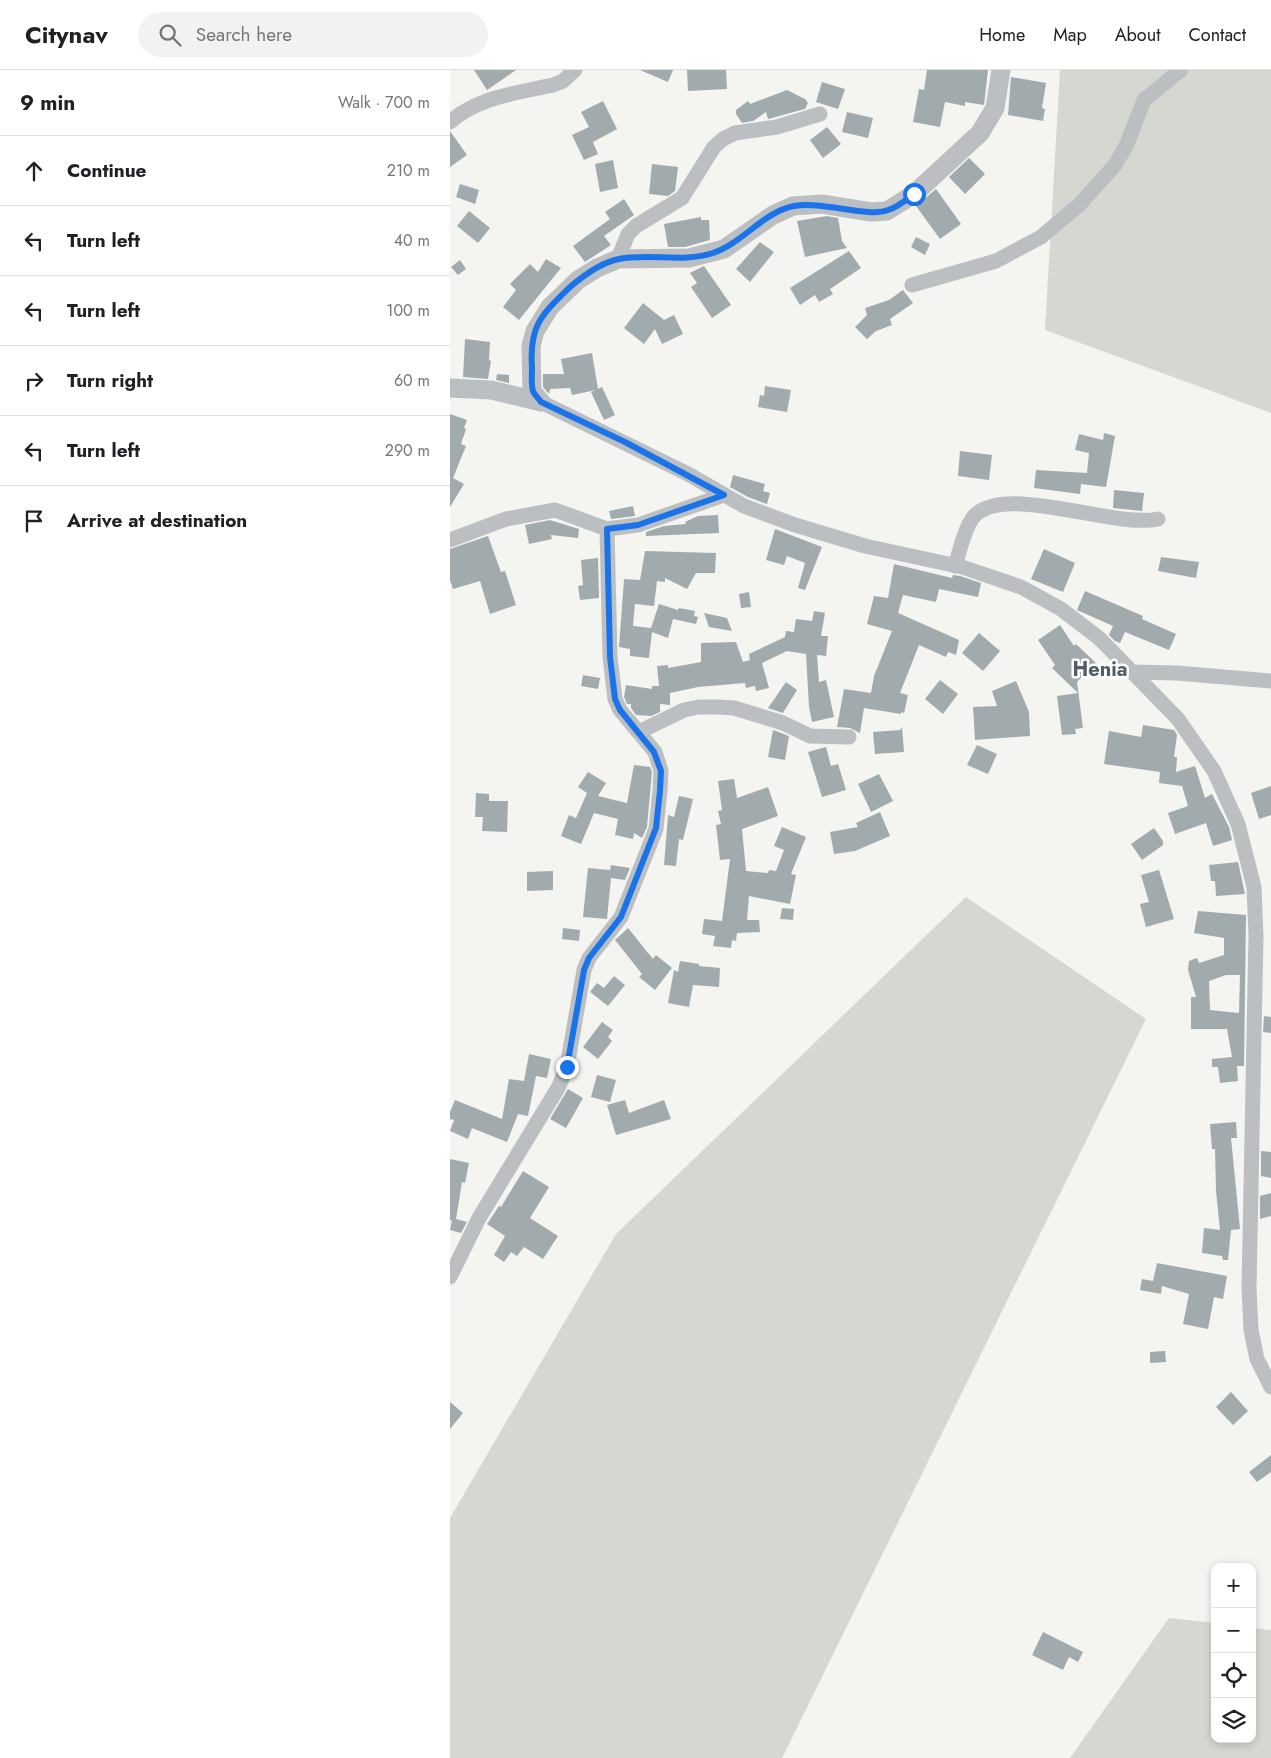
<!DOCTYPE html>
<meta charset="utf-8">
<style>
:root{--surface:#fff;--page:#f2f2f2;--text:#202124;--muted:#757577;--line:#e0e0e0}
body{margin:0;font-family:Jost,sans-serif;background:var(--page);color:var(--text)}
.controls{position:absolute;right:15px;bottom:15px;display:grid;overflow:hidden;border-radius:10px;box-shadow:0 2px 8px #0003}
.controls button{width:45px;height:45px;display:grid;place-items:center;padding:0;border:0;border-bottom:1px solid var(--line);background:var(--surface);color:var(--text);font:25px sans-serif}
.stop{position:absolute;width:15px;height:15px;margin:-11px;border:4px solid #1a73e8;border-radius:50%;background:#fff}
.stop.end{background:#1a73e8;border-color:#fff;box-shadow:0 1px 5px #0008}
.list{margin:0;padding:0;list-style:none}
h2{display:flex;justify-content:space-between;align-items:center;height:65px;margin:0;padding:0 20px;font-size:21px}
h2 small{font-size:16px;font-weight:400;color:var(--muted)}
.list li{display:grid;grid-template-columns:32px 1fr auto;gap:15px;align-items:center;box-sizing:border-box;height:70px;padding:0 20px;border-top:1px solid var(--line)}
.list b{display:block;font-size:19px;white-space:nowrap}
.list em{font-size:16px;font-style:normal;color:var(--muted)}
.icon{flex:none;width:28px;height:28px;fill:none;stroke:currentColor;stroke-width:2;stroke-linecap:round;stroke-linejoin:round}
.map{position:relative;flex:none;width:821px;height:1688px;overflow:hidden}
header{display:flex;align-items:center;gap:30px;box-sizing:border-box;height:70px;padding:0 25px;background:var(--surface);border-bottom:1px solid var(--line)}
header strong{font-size:24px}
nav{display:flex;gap:28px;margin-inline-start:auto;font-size:18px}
.search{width:350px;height:45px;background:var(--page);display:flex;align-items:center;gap:12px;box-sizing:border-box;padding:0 18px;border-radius:28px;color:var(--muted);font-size:19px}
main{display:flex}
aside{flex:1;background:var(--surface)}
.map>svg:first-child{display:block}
.green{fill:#d4d8d0}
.building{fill:#a1abae;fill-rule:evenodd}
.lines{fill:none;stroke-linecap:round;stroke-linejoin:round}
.minor{stroke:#bbbfc2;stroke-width:15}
.tertiary{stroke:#bbbfc2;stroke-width:19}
.route{stroke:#1a73e8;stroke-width:6}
.labels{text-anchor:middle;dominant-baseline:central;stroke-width:5;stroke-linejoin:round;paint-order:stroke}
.quarter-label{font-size:20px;font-weight:bold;fill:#525e65;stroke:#fff}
</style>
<header>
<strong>Citynav</strong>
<div class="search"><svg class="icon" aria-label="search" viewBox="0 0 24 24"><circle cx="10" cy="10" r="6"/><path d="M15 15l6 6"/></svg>Search here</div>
<nav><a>Home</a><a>Map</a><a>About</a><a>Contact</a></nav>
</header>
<main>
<aside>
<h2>9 min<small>Walk · 700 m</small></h2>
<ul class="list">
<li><svg class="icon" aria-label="ahead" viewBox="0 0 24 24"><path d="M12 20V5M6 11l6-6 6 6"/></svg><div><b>Continue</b></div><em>210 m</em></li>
<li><svg class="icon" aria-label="left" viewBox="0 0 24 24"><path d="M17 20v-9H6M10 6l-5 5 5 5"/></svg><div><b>Turn left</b></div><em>40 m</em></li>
<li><svg class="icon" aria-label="left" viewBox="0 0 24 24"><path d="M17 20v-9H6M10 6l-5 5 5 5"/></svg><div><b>Turn left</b></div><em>100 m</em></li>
<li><svg class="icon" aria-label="right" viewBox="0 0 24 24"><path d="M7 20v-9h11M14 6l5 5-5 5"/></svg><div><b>Turn right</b></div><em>60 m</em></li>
<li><svg class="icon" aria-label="left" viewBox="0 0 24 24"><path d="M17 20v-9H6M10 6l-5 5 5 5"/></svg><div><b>Turn left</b></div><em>290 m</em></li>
<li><svg class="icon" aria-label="arrive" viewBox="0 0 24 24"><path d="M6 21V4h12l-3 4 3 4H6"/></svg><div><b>Arrive at destination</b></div></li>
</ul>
</aside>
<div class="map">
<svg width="821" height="1688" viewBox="0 0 821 1688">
<rect width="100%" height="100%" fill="#f4f4f0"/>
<g class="green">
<path d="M610,0H821V343L595,260Z"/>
<path d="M516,827L696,949L332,1688H0V1448L166,1164Z"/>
<path d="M719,1548L765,1553V1669H802V1558L821,1560V1688H620Z"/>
</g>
<g class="building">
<path d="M24,0H66L37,20Z"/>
<path d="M190,0H223L218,12Z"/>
<path d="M237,0H276L277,19L238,21Z"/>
<path d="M477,0H538L534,35L515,32V36L495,32L490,57L463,52L469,19L474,20Z"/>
<path d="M561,7L596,13L592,38L595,39L593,51L558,45Z"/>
<path d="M372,12L395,19L388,39L366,32Z"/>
<path d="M337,20L355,29L358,33L355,39L318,49L316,42L303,51L292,53L286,44V40L298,31L300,34Z"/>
<path d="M153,31L167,59L143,72L148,84L134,90L122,65L139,57L131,42Z"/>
<path d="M397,42L423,48L418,68L392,62Z"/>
<path d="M377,57L391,74L373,88L360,70Z"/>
<path d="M0,61L17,85L0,97Z"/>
<path d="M519,88L535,104L515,124L499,107Z"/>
<path d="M163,90L168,118L150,122L145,94Z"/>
<path d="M202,94L228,97L225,121L218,126L199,124Z"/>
<path d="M10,114L29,120L25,134L6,127Z"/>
<path d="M486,119L511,154L490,169L466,136Z"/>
<path d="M174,129L184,145L154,166L161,175L135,192L123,176L160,149L155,142Z"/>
<path d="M19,141L40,158L28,173L7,156Z"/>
<path d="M377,146L388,148L392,171L397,178L355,187L347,151Z"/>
<path d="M251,147V150H259L260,170L235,177H218L214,154Z"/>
<path d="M466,167L480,174L475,185L461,177Z"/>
<path d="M310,172L324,182L300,212L286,199Z"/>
<path d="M399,181L411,198L380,219L383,224L369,232L365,225L350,235L340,218Z"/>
<path d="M96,189L111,198L69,250L53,237L66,220L60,214L80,194L88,202Z"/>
<path d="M10,190L16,199L8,205L1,197Z"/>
<path d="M254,196L281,235L262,248L241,217L247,213L240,203Z"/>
<path d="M453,220L463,233L440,249L442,255L426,261L417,269L405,257L417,245L415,238L439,230Z"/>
<path d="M193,233L214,250L224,245L233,264L212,274L205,259L194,274L174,258Z"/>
<path d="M15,269L40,272L39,290L41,291L38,309L13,307Z"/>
<path d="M142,283L148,319L152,317L165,345L154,350L141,322L146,320L122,325L120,318L100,319L99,324L93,317V304H114L111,289Z"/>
<path d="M47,304L59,305V313L46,310Z"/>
<path d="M315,316L341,320L337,342L308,337L310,325L314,326Z"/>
<path d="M0,344L17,350L14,358L16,359L11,374L16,376L3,408L14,414L0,437Z"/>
<path d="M654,363L665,366L656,417L631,414L630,424L584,418L586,400L637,403L639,383L625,380L629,364L653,370Z"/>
<path d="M510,381L542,385L539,410L508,406Z"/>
<path d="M283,405L315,414L313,421L320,423L317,434L298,427L280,417Z"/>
<path d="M664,420L694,423L692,441L663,438Z"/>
<path d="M183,436L185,446L161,449L159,441Z"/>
<path d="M268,445L269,463L196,466V462L214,456L236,454L235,452L248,446Z"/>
<path d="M100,450L129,459L128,468L101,465L102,469L79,474L75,455Z"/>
<path d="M325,459L372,477L355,520L348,518L355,493L337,486L334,495L316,490Z"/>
<path d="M38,466L51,502L55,501L66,535L40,544L30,511L3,519L0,510V479Z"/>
<path d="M594,479L625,493L613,522L581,509Z"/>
<path d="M195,481L266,483L265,503H246L237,519L215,508V512L207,511L204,536L185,534L183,556L201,558L209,534L228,540L229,538L245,541L244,546L248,547L246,554L223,549L218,568L202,562L199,588L180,586V579L169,577L174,509L190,510Z"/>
<path d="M711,487L749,492L746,508L708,501Z"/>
<path d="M148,488L149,528L130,530L128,516L133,515L131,490Z"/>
<path d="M444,494L502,508L503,505L510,506L531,513L528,527L489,519L486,532L453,525L448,543L509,570L506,585L498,582L496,587L469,575L450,623L458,625L454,643L451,642V644L414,638L410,663L400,658L387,657L394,619L421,623L424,606L442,561L417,554L424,526L438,528Z"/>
<path d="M635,521L693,546L692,549L726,564L719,580L675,562L670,573L665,571L659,565L663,556L627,540Z"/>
<path d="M299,522L301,537L291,538L289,524Z"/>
<path d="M364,541L375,543L371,566H378L376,586L367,585L369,612L376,610L384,647L362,652L359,637L356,584L337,581L312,593L319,618L306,621L305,616L296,618L295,613L248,617L220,623V635L210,634V642L201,646L186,645L181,638V634H177L174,627L176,615L202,619V616H209L207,596L218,595V598L251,592V573L286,572L293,592L300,590L299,584L335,567L336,561L344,562L346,549L362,551Z"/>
<path d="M254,543L277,548L282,561L259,557Z"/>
<path d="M610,555L624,576L626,574L646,593L627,612L633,658L625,659L626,664L612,665L607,626L628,623L602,598L605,595L588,570Z"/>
<path d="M529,563L550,581L533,601L512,583Z"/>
<path d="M133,605L150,608L148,619L131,616Z"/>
<path d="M490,610L508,624L493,644L475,629Z"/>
<path d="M566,611L579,642L580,666L525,670L523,637L547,636L542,621Z"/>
<path d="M336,612L347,620L333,643L318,638Z"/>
<path d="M693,655L724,660L727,665L724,687H727L726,702L745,696L755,728L762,724L779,757L782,770L763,776L756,753L725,764L718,743L738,736L732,716L709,713L710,702L654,694L659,661L691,667Z"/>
<path d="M452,657L454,682L425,684L423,662L450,660Z"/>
<path d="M323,660L339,666L335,690L318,687Z"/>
<path d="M527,675L547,684L538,704L517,695Z"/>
<path d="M376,677L381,696L388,694L396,720L372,727L358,682Z"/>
<path d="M184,695L200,697L202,702L197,757L192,768L184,763L183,769L165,765L168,749L144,743L131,774L111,766L119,745L126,748L137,723L128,717L138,702L156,713L148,726L177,733Z"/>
<path d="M429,704L443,731L421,742L408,714Z"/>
<path d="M284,709L287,728L318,717L328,746L292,759L296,801L318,803L319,800L326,801L334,780L324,776L332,757L356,767L341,804L346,805L340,834L299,826L297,850H309L310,862L287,863L286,871L282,870L281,878L263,876L265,866L252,864L254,849L272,851L280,789L270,790L266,755L271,754L268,741L272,740L268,711Z"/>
<path d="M821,716V745L809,749L801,723Z"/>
<path d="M26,723L39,724V731H58L57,762L32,761L33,747H25Z"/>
<path d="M229,726L243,729L233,770L229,769L226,796L214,795L218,745L224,747Z"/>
<path d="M430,742L440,766L405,781L384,784L380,762L408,757L406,753Z"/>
<path d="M704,758L713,771V775L692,790L681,774Z"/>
<path d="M788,792L795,824L766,826L765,811H761L759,795Z"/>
<path d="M161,795L180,798L175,810L161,808L157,849L133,847L138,798L160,800Z"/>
<path d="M709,800L724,849L696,857L690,834L699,832L691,805Z"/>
<path d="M103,801V820L77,821V802Z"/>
<path d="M332,838L344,839L343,850L330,849Z"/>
<path d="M748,841L796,845L794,996H787L788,1011L770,1013L768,997H762V989L782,987L777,959H741V927H746L738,900L739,891L747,888L749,893L774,885V868L744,863ZM776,905H790L789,943L760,940L759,911Z"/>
<path d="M113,858L130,860L129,871L112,869Z"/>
<path d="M178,858L203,889L206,885L222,898L205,920L189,907L192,904L165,870Z"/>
<path d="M230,891L249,894V896L270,898L269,917L243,915L239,937L218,933L224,900L228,902Z"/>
<path d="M164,906L175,915L158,936L140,922L147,913L154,918Z"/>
<path d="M814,946L821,947V963L813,962Z"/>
<path d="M152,952L163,960L158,967L162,971L148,989L133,977Z"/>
<path d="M79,984L101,989L97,1008L86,1006L78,1046L68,1044L57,1072L22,1058L18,1069L0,1061L4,1050L0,1049V1042L5,1030L52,1049L59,1009L74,1011Z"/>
<path d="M147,1005L166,1010L160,1032L141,1027Z"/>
<path d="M118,1019L133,1028L116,1058L100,1049Z"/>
<path d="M175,1030L179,1043L214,1030L221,1049L166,1065L157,1035Z"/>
<path d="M786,1052L787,1068H781L790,1159L781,1160L778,1190H773L772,1186L752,1183L754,1158L770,1160L766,1121L765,1079H762L760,1054Z"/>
<path d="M811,1081L821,1082V1108L811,1106Z"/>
<path d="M0,1089L19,1093L15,1113L12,1112L6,1149L17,1152L11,1163L0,1160L2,1151L0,1150Z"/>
<path d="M73,1101L99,1117L80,1148L108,1166L93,1189L74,1177L67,1186L61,1182L54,1192L44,1185L55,1166L37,1154L49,1136L51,1137Z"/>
<path d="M821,1123V1146L810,1149V1126Z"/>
<path d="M707,1193L777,1206L773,1229L764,1227L758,1259L733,1254L739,1224L712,1216L711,1224L690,1220L692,1209L703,1211Z"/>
<path d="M715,1281L716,1292L700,1293V1282Z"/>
<path d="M781,1322L798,1341L783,1355L766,1337Z"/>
<path d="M0,1332L13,1343L0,1359Z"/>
<path d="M821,1385V1402L807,1412L799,1402Z"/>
<path d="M593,1562L633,1582L628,1592L619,1587L613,1600L582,1585Z"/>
</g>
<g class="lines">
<g class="minor">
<path d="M0,52C28,27 67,23 103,15L113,11L125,0"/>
<path d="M168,189L178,164L186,156L232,128L264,77L273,69L285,63L327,57L370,44"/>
<path d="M462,215L546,191L591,167L629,135L665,95L676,76L694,30L731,0"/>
<path d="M91,332L238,404L294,436L345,455L415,476L512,497L571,517L611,539L649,568L728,649L764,701L788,754L804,817L806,866L799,1218L801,1260L807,1289L821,1317"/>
<path d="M157,459L188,455L274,425"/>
<path d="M0,470L56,449L105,440L157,459L160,587L165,629L170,640L205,682L211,701L210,721L206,759L171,847L139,888L134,900L117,997L108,1018L29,1148L0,1207"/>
<path d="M505,496C510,481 513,462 522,449C548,410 663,459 708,449"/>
<path d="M682,602L727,603L821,611"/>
<path d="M189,662L234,640L248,637H268L284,638L333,653L360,666L399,667"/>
</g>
<g class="tertiary">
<path d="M0,318L41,320L91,332"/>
<path d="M91,332L82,321L81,276L85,261L100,237L128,210L147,198L168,189L239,188L274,179L323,145L343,136L372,134L421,142L437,141L464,124L530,63L545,38L551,0"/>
</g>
</g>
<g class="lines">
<path class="route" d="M117,997L134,900L139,888L171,847L206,758L210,721L211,701L204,682L170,640L165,629L160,587L157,459L188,455L274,425L175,372L91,332C88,327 84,325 83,321C81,315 82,305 82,298C79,256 91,245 120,217C133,206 152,192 169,189C200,183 233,193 263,183C293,173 313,142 344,136C373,131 418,148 438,140C448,137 456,130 464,124"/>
</g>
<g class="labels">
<g class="quarter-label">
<text x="650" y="599">Henia</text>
</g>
</g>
</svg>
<div class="controls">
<button>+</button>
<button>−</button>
<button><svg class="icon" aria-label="locate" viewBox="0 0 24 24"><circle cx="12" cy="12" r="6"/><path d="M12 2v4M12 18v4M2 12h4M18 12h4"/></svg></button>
<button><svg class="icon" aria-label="layers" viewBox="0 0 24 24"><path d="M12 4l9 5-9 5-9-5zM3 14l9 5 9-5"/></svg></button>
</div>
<div class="stop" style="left:464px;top:124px"></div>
<div class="stop end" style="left:117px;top:997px"></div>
</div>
</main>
